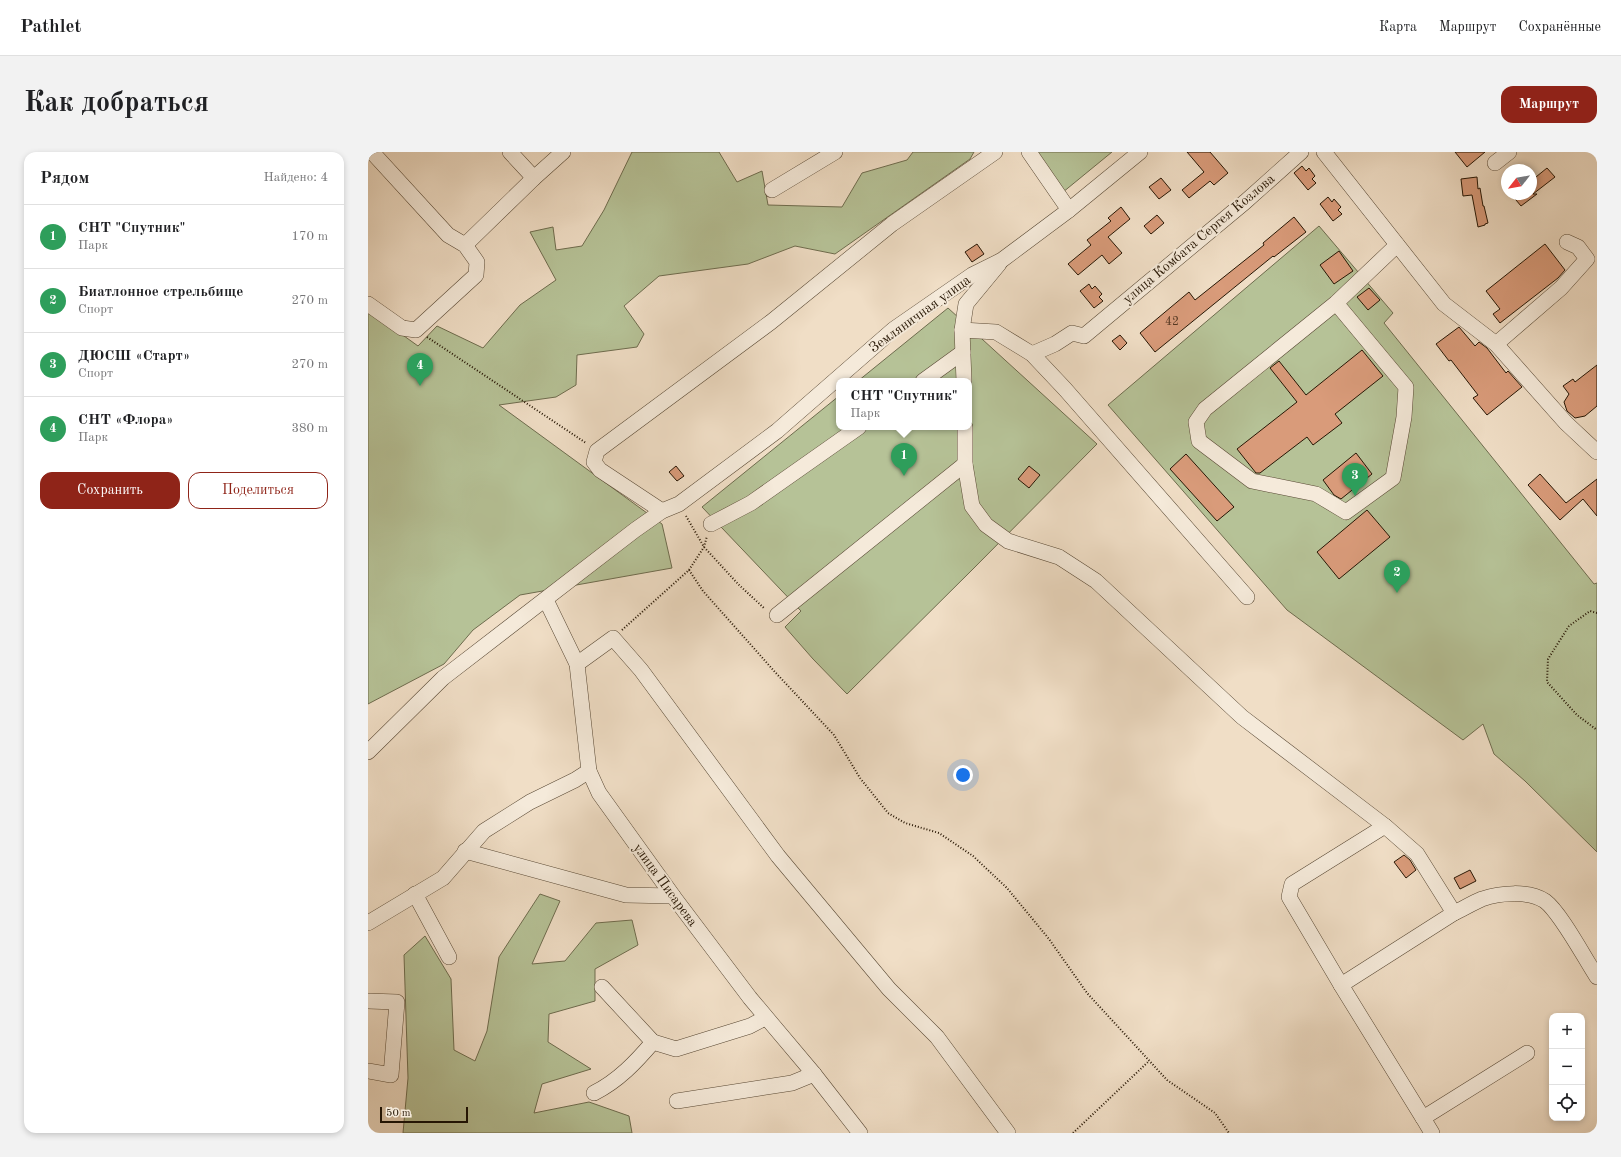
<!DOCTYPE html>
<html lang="ru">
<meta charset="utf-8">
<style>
:root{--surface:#fff;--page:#f2f2f2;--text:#202124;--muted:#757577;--line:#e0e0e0;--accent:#8f2418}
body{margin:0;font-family:"Old Standard TT",serif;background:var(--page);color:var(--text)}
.controls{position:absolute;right:12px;bottom:12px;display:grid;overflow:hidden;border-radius:8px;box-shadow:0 2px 6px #0003}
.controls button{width:36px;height:36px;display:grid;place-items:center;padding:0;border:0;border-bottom:1px solid var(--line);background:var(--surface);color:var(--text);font:20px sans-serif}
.compass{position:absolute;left:1133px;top:12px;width:36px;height:36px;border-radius:50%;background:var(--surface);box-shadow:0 2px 6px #0003;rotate:239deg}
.scale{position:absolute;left:12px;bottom:10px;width:88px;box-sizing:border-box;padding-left:4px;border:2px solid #261604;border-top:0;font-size:11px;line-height:14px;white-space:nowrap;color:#261604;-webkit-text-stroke:3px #f5eada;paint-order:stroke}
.you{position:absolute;left:595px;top:623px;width:14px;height:14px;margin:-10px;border:3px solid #fff;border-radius:50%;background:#1a73e8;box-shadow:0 0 0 6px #1a73e833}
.badge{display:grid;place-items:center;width:26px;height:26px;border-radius:50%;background:var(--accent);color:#fff;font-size:13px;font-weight:700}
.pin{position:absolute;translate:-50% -33px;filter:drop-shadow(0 1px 2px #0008)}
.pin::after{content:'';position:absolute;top:21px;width:14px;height:12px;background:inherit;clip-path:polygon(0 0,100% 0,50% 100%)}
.popup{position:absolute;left:468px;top:226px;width:136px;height:52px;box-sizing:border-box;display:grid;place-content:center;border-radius:8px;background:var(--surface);filter:drop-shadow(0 1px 3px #0005);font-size:13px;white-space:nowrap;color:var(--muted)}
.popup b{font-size:15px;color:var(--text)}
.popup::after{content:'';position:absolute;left:50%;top:100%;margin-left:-8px;border:8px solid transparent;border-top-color:var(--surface)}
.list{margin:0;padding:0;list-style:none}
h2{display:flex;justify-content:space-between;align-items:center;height:52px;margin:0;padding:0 16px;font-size:17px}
h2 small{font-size:13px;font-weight:400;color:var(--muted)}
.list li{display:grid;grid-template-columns:26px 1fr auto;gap:12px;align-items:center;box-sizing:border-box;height:64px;padding:0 16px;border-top:1px solid var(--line)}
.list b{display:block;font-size:15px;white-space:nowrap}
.list p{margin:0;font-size:13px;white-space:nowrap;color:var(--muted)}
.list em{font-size:13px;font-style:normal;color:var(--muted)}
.actions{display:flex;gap:8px;padding:12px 16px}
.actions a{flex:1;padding:9px 0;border:1px solid var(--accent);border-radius:12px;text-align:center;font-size:14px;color:var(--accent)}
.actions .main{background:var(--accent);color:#fff}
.icon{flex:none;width:22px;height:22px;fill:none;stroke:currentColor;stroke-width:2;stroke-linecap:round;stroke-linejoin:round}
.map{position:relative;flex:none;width:1229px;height:981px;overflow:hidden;border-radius:12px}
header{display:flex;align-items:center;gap:24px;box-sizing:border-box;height:56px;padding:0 20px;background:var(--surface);border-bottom:1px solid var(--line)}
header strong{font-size:19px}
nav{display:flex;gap:22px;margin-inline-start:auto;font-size:14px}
.intro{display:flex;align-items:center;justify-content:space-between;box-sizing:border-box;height:96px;padding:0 24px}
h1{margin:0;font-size:28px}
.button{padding:10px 18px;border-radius:12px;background:var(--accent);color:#fff;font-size:14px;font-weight:700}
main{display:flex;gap:24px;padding:0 24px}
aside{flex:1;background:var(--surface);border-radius:12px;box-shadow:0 2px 6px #0003}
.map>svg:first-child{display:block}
.green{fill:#b6c297;stroke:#6e6c4e}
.building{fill:#d99b7a;stroke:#261604}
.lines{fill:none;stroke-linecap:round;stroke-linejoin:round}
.minor-casing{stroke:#584834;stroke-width:16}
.path{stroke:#261604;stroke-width:2;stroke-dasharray:1 2;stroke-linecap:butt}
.minor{stroke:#f5eada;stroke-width:15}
.labels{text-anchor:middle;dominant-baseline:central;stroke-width:4;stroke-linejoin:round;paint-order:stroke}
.number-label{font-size:12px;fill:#533722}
.street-label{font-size:14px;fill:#261604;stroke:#f5eada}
</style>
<header>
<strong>Pathlet</strong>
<nav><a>Карта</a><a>Маршрут</a><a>Сохранённые</a></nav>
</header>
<div class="intro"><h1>Как добраться</h1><a class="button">Маршрут</a></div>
<main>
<aside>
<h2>Рядом<small>Найдено: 4</small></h2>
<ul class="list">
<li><span class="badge" style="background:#2e9e5b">1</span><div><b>СНТ &quot;Спутник&quot;</b><p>Парк</p></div><em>170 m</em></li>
<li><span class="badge" style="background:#2e9e5b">2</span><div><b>Биатлонное стрельбище</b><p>Спорт</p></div><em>270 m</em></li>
<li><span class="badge" style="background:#2e9e5b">3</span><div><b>ДЮСШ «Старт»</b><p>Спорт</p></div><em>270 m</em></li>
<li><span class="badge" style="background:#2e9e5b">4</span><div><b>СНТ «Флора»</b><p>Парк</p></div><em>380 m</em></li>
</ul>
<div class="actions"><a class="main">Сохранить</a><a>Поделиться</a></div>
</aside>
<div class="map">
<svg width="1229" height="981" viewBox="0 0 1229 981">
<rect width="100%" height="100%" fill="#f0dec6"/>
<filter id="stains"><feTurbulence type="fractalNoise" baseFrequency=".005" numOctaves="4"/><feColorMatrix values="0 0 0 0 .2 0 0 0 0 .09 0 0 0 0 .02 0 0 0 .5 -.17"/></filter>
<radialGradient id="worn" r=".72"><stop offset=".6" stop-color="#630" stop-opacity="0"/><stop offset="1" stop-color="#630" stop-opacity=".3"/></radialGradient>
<g class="green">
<path d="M264,0H351L369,30L394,19L400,53L474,55L494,21L539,8L545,0H606L602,7L467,102L427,94L380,112L291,124L256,154L276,182L269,195L209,203L208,233L188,245L131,253L294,372L304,416L152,443L105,478L76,512L0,552V158L50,194L69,174L115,196L152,153L188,128L162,80L185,75L188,98L214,94L236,58Z"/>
<path d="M660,0H744L689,45Z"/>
<path d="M951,74L1025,161L1016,171L1226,432L1229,431V700L1157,629L1126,602L1115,572L1095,588L919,458L740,253Z"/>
<path d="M580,156L729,292L605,417L479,542L445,507L417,475L433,459L334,355L471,244V275H601V229H490Z"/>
<path d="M172,742L192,749L164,812L197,809L228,771L264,768L270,793L227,817V849L181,862L180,890L223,917L174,932L166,961L221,950L261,964L264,981H35L40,926L36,803L57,784L83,827L86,898L107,909L119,879L131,805Z"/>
</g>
<g class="building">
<path d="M819,0H842L860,21L846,33L842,29L821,46L814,38L836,20Z"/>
<path d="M1087,0H1117L1099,15Z"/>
<path d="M934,14L938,19L941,16L947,24L944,27L948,31L940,38L926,21Z"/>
<path d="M1179,16L1187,25L1165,42H1169L1153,54L1143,42H1163V29Z"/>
<path d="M1109,25L1110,37L1112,36L1115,54H1116L1120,71L1117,72V73L1110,75L1104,43L1095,44L1093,27Z"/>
<path d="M793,26L803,38L791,47L781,35Z"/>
<path d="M960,45L964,50L966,47L973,55L970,58L974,62L965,69L952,52Z"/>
<path d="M753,55L762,67L740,85L754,101L741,112L734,103L710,123L700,112L723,93L719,88L743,69L740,66Z"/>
<path d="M789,63L796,71L783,82L776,74Z"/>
<path d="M926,65L938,80L906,105L905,104L787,200L772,181L821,140L827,148L896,93L895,91Z"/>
<path d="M609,92L616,102L604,110L597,100Z"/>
<path d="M1177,92L1197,118L1190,126L1132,171L1125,162L1132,157L1118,139Z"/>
<path d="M971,99L985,119L966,132L952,113Z"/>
<path d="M721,132L724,137L727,134L734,142L731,145L735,149L726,156L712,139Z"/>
<path d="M1001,136L1012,148L1000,158L989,145Z"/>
<path d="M1091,175L1107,194L1111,190L1119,196L1138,221L1140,219L1154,235L1119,263L1105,246L1110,243L1083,208L1081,209L1068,192Z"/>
<path d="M752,183L759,191L752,198L744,189Z"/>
<path d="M994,198L1015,224L967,262L974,271L945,293L939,285L892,321H888L869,297L929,250L902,216L911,209L938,243Z"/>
<path d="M1229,213V254L1217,264L1207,266L1199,259L1196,250L1201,242L1195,234L1205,227L1207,230Z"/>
<path d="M988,301L1004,322L973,347L966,343L955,328Z"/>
<path d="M818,302L866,355L849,369L802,317Z"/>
<path d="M308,314L316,324L309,329L301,320Z"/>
<path d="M661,314L672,323L661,336L650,327Z"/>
<path d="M1172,322L1198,351L1229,327V364L1215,347L1192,368L1160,333Z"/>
<path d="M999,358L1022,385L971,427L949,400Z"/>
<path d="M1036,703L1042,708L1048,718L1038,726L1026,710Z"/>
<path d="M1102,718L1108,729L1092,737L1086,726Z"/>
</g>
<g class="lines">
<defs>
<g id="minor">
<path d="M142,0L166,26"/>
<path d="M661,0L701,58"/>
<path d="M956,0L1076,152L1128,192L1198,271L1229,300"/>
<path d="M1127,11L1141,0"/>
<path d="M404,38L467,0"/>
<path d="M97,93L166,26L195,0"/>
<path d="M968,151L837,257L828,270L831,289L884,329L948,342L978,360L1025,326L1036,265L1038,235L968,151L1029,93"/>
<path d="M0,152L34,176L48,178L108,123L109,110L97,93L80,83L4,0"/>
<path d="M594,178L628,180L664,202L697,237L879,445"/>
<path d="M1128,192L1193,136L1219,107L1210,95L1199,90"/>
<path d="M664,202L687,192L704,181L716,184L877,50L933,0"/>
<path d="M555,229L595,200"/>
<path d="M596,229L594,178L598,152L631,112"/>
<path d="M597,275V312L604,354L618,373L640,389L691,405L728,429L874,565L1017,674L1049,702L1086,761C1095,757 1104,751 1114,747C1132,741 1160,738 1177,749C1193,761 1217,807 1229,825"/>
<path d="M294,359L232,318L226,310L229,299L403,170L524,72L627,0"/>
<path d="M343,372L383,351L491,275"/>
<path d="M178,448L209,512L221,619L231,641L305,744L382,846L446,922L492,981"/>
<path d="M409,463L597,312"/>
<path d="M209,512L245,486L273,518L410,704L521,837L569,885L640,981"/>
<path d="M0,600L75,526L267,378L294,359L311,352L409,279L526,177L604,123L634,108L701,58L772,0"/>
<path d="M97,699L258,743L305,744"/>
<path d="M47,742L81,805"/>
<path d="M0,771L75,726L116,679L162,650L207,628L221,619"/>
<path d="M973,833L921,745L924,732L1017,674"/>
<path d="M234,835L285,890"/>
<path d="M0,849L29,850L23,923L0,919"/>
<path d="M226,941C250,929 268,910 285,890L308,897L382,874L397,866"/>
<path d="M309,949L424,931L446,922"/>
<path d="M1055,966L973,833L1086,761"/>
<path d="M1064,981L1055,966L1159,901"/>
</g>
</defs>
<use href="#minor" class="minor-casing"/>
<g class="path">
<path d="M59,185L218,291"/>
<path d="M318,364L336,395L370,432L397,457"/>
<path d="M321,418L336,395L339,384"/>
<path d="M1229,461L1222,459L1201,474L1180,507L1179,530L1209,563L1229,578"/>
<path d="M254,478L321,418L335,439L407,520L466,583L492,626L520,661L537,671L571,681L605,704L639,736L681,787L719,841L799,928L847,961L861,981"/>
<path d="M705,981L781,909"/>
</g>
<use href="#minor" class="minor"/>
</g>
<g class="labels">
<g class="number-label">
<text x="804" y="170">42</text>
</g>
<g class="street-label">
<text transform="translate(831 87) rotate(-40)">улица Комбата Сергея Козлова</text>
<text transform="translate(552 162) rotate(-36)">Земляничная улица</text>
<text transform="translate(297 733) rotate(54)">улица Писарева</text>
</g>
</g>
<rect width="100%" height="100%" filter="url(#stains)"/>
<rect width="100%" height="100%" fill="url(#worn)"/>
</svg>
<div class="controls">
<button>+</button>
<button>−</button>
<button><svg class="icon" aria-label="locate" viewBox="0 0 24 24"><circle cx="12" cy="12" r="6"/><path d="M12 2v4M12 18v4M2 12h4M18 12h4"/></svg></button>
</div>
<svg class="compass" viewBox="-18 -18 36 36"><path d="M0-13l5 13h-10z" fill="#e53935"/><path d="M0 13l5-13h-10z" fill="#757577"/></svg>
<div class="scale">50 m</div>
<div class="you"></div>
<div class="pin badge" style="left:536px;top:324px;background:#2e9e5b">1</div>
<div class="popup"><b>СНТ &quot;Спутник&quot;</b>Парк</div>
<div class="pin badge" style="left:1029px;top:441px;background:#2e9e5b">2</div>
<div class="pin badge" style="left:987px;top:344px;background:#2e9e5b">3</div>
<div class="pin badge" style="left:52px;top:234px;background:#2e9e5b">4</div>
</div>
</main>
